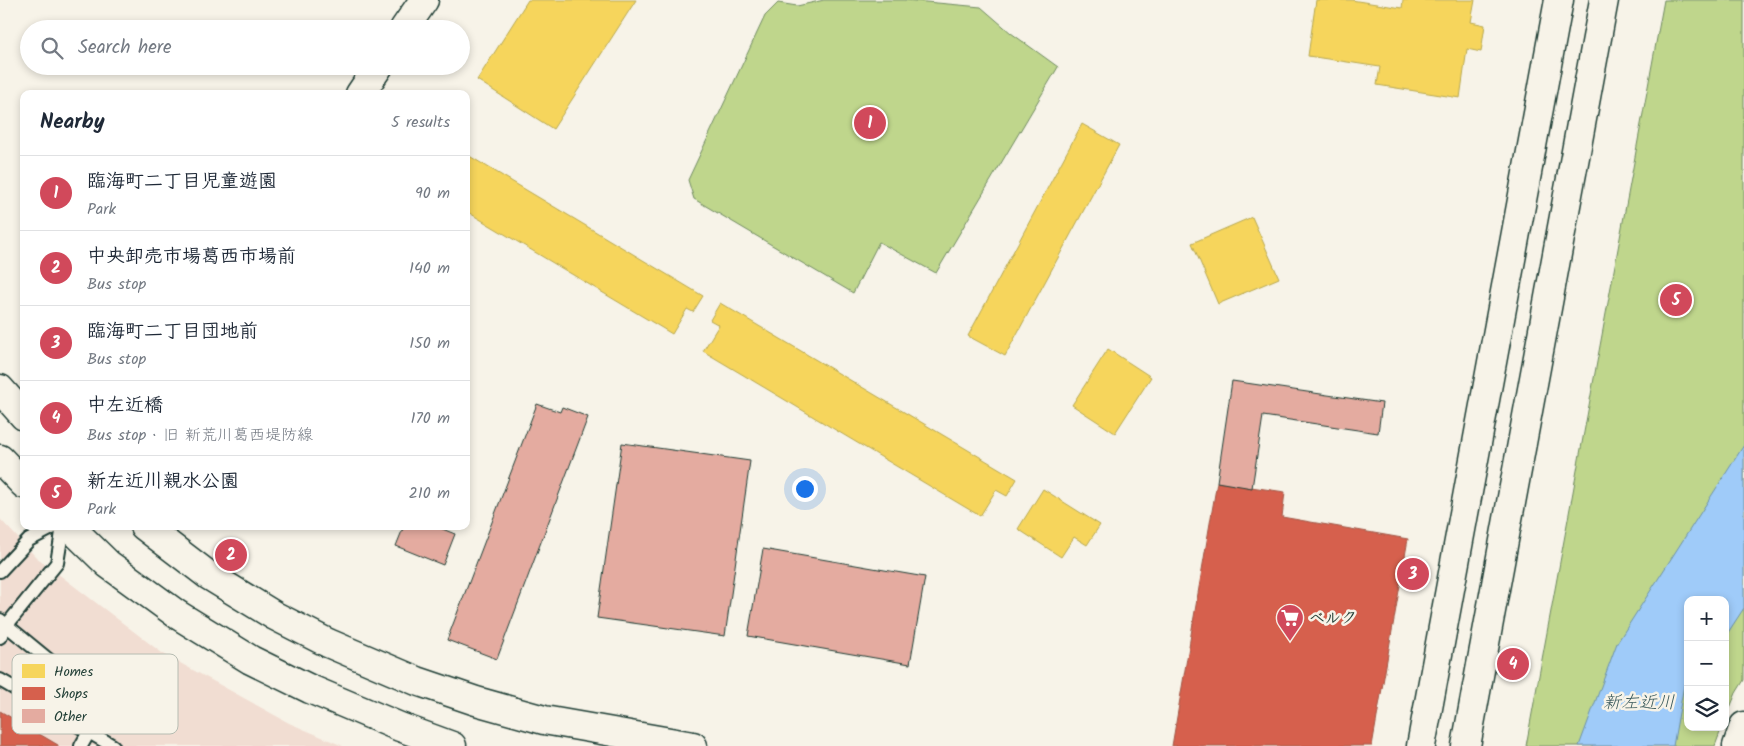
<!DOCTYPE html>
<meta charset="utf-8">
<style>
:root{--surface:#fff;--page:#f6f6f7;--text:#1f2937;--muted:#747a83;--line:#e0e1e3;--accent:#d1495b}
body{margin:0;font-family:Kalam,"Klee One",sans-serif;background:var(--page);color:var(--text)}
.controls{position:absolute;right:15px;bottom:15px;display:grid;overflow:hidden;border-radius:10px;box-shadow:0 2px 8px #0003}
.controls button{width:45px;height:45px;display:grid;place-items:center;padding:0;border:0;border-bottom:1px solid var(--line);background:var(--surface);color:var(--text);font:25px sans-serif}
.you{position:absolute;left:804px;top:488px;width:18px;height:18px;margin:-12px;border:4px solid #fff;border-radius:50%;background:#1a73e8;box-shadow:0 0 0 8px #1a73e833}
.badge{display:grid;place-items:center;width:32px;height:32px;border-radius:50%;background:var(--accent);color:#fff;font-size:16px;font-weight:700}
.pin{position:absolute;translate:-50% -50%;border:2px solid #fff;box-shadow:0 1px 5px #0006}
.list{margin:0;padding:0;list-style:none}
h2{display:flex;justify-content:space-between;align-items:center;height:65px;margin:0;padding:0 20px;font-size:21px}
h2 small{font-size:16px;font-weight:400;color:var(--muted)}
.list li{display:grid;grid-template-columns:32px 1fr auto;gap:15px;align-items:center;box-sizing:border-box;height:75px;padding:0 20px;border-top:1px solid var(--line)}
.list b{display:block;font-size:19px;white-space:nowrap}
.list p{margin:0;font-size:16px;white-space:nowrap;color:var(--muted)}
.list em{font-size:16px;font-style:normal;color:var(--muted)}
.icon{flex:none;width:28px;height:28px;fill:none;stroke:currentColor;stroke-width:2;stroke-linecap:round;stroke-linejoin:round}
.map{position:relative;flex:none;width:1744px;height:746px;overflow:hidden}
.search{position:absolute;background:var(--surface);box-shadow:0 2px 8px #0003;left:20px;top:20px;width:450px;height:55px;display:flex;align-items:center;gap:12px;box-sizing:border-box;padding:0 18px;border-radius:28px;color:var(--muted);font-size:19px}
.panel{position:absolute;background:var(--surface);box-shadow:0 2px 8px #0003;left:20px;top:90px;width:450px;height:440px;border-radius:10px}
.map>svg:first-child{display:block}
.built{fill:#f1ddd2}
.green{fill:#bfd68c;stroke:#6f8a60}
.water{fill:#9fcbf9;stroke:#6c92aa}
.homes{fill:#f6d55c;stroke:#b6a750}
.shops{fill:#d6604d;stroke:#9f5646}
.building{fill:#e4aba0;stroke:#1f3d34}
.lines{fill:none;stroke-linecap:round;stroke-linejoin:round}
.lane-casing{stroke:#1f3d34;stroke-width:16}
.secondary-casing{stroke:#1f3d34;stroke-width:31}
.lane{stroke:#f7f3e8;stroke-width:12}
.secondary{stroke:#f7f3e8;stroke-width:28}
.labels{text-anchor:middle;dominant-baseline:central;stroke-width:5;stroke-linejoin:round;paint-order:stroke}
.poi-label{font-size:16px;font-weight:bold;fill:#1f3d34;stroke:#f7f3e8;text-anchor:start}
.water-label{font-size:18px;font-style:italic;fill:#39595b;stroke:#f7f3e8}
.key{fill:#f7f3e8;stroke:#b6bcb2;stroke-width:1}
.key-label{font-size:14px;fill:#1f3d34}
</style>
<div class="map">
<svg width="1744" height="746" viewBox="0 0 1744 746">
<rect width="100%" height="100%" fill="#f7f3e8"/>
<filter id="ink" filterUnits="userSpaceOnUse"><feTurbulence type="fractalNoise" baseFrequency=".02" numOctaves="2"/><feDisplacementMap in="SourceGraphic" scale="10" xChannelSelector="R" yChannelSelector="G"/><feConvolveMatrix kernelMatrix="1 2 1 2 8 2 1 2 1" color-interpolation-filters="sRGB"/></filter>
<g filter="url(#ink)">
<path class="built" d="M0,519L36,557L162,653L289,723L343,746H0Z"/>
<g class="green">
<path d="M824,0H904L981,7L1011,33L1058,67L936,273L879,242L853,293L694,199L688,180L765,16L778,3L797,6Z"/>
<path d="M1664,0H1744V680L1736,693L1725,720V600H1688V727H1722L1715,746H1526Z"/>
</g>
<path class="water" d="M1744,445V608L1725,637V600H1688V679L1684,685L1673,746H1579L1617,643Z"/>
<g class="homes">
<path d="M528,0H636L553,129L477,80Z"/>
<path d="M1316,0H1351L1402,8L1403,0H1475L1471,22L1485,25L1481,52L1467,49L1460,98L1377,85L1380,67L1308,56Z"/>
<path d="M1082,124L1119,145L1005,356L968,336Z"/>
<path d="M466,154L703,296L693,312L687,309L672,334L466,211Z"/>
<path d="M1252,217L1279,278L1218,304L1192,243Z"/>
<path d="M720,303L1017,479L1007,496L996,490L980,516L703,351L719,325L710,320Z"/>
<path d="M1108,349L1151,377L1115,433L1072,405Z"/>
<path d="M1043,489L1100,525L1087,545L1074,537L1061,557L1018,529Z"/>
</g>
<g class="shops">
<path d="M1217,482L1285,492L1282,517L1408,539L1372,746H1172Z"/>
<path d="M0,711L58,745V746H0Z"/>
</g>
<g class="building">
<path d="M1232,381L1382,403L1378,433L1263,416L1252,488L1217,482Z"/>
<path d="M537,404L560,412L562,407L588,417L497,659L447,640Z"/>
<path d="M622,443L750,461L725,636L597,618Z"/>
<path d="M404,526H435L455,534L443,565L396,546Z"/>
<path d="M763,549L925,577L910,664L748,636Z"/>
</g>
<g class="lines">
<defs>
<g id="lane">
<path d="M0,571L29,540L56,526"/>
<path d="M0,620L78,684L89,732L81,746"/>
<path d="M0,637L6,626L57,563L63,526"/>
<path d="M0,680L113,746"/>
</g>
<g id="secondary">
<path d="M404,29L424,0"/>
<path d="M360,94L379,66"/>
<path d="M0,389L24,416"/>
<path d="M0,459L24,484"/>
<path d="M69,526L108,564L178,615L251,660L310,689L400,727L452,746"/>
<path d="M144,526L208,575L275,616L328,643L417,681L476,701L544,720L693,746"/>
<path d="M1421,746L1559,0"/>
<path d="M1466,746L1604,0"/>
<path d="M1737,746L1744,726"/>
</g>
</defs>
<use href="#lane" class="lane-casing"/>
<use href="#secondary" class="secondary-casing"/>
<use href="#lane" class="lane"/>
<use href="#secondary" class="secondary"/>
</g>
</g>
<defs>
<symbol id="supermarket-pin" viewBox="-11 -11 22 30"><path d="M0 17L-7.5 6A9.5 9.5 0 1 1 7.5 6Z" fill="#d1495b" stroke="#f7f3e8"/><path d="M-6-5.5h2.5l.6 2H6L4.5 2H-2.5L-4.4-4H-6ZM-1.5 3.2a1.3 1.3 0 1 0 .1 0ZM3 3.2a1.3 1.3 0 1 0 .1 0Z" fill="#fff"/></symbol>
</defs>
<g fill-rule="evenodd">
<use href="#supermarket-pin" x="1274" y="602" width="32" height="43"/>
</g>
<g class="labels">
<g class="poi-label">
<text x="1309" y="618">ベルク</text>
</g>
<g class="water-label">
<text x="1639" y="703">新左近川</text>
</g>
</g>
<rect x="12" y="654" width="166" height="80" rx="8" class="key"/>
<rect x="22" y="664" width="23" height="14" fill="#f6d55c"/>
<rect x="22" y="687" width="23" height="13" fill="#d6604d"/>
<rect x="22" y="709" width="23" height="14" fill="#e4aba0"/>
<g class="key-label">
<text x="54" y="676">Homes</text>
<text x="54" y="698">Shops</text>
<text x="54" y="721">Other</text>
</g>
</svg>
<div class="controls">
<button>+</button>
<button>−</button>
<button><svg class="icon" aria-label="layers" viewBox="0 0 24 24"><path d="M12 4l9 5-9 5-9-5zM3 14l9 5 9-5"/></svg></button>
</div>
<div class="you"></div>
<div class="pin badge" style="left:870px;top:123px">1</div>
<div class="pin badge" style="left:231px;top:555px">2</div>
<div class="pin badge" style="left:1413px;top:574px">3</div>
<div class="pin badge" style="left:1513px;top:664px">4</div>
<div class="pin badge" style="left:1676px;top:300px">5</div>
<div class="search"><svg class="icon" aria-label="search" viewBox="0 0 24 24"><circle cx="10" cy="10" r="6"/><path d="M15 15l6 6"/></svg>Search here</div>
<section class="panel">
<h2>Nearby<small>5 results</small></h2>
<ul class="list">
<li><span class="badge">1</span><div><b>臨海町二丁目児童遊園</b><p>Park</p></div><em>90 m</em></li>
<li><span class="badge">2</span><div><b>中央卸売市場葛西市場前</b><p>Bus stop</p></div><em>140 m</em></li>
<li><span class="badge">3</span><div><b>臨海町二丁目団地前</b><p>Bus stop</p></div><em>150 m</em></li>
<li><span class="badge">4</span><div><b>中左近橋</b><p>Bus stop · 旧 新荒川葛西堤防線</p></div><em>170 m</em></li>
<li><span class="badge">5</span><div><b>新左近川親水公園</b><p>Park</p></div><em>210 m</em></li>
</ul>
</section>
</div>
